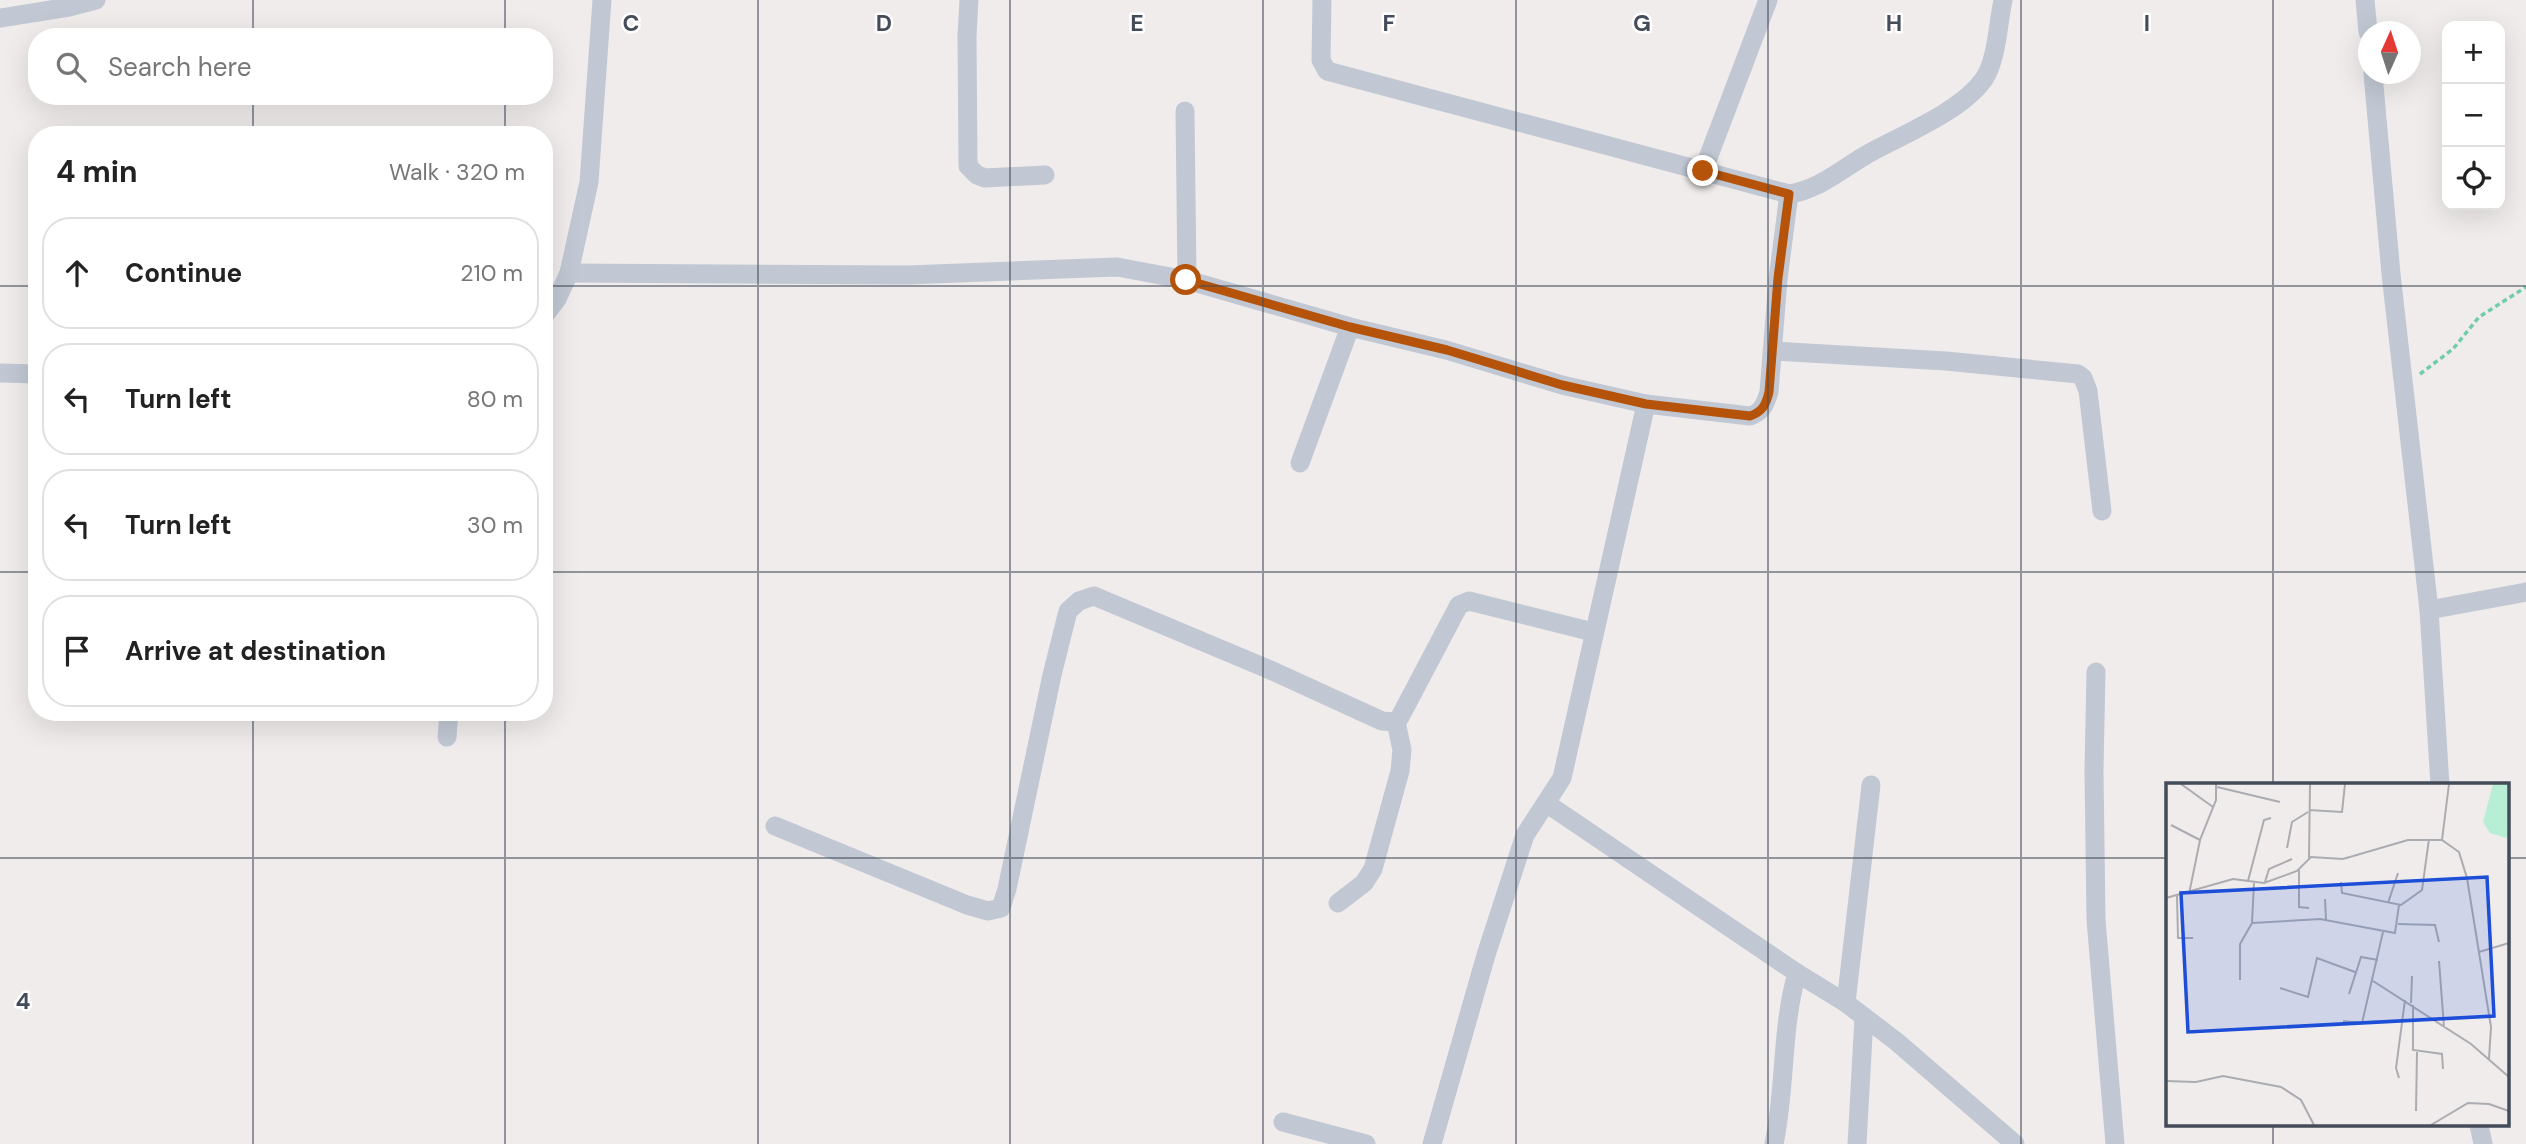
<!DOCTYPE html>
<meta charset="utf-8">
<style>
:root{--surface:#fff;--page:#f6f6f6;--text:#222;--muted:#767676;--line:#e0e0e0}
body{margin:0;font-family:"DM Sans",sans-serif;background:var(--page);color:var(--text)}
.controls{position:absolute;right:21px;top:21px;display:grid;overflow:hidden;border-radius:14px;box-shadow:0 7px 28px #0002}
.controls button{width:63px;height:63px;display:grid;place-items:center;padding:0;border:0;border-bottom:2px solid var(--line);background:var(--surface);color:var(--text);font:35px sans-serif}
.compass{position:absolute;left:2358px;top:21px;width:63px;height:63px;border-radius:50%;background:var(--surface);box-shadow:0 7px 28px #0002;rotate:3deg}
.stop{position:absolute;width:21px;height:21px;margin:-16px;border:5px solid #b45309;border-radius:50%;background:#fff}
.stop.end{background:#b45309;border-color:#fff;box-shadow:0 2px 7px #0008}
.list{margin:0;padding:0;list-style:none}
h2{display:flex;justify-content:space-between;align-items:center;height:91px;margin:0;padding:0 28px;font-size:30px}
h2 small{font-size:23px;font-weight:400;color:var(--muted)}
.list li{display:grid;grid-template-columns:46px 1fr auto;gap:21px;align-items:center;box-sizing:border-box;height:112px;margin:0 14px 14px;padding:0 14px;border:2px solid var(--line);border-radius:28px}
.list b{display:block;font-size:26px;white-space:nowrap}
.list em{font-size:23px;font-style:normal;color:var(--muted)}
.icon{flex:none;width:38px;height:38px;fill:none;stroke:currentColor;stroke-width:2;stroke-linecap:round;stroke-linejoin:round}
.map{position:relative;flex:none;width:2526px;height:1144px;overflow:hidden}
.search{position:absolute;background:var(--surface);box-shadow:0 7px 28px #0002;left:28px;top:28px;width:525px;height:77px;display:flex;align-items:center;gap:18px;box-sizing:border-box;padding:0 24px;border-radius:28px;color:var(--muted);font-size:26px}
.panel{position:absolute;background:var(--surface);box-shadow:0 7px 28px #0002;left:28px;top:126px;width:525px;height:595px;border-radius:28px}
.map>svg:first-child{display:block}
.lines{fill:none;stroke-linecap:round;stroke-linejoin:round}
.path{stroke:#70ccad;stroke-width:3.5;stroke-dasharray:5 3.5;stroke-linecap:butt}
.street{stroke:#c1c8d3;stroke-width:19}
.route{stroke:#b45309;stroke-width:9}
.grid{fill:none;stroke:#444c59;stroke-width:2;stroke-opacity:0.55}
.inset-road{fill:none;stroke:#abacb1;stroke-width:2}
.view{fill:#1d4ed8;fill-opacity:0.15;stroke:#1d4ed8;stroke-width:3.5}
.inset-edge{fill:none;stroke:#444c59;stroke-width:3.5}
.grid-label{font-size:23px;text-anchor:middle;font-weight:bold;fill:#444c59;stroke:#fff;stroke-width:5;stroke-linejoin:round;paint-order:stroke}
</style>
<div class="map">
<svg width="2526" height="1144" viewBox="0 0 2526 1144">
<rect width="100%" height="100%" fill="#efeceb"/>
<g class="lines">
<path class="path" d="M2420,374L2453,349L2479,317L2526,287"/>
<g class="street">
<path d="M969,0L967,36L968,166L977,175L985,178L1045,175"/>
<path d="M1322,0L1321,60L1327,71L1789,194C1818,190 1842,169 1866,155C1901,135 1961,112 1984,79C1997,60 1998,23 2003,0"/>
<path d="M2365,0L2368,32"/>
<path d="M0,18L69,7L96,0"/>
<path d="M2373,74L2391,274L2429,610L2440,785"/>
<path d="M1185,111L1187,280"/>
<path d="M1703,171L1768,0"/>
<path d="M569,273L908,275L1117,267L1187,280L1350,327L1446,350L1562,385L1646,404L1750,416C1762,412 1765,405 1769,392L1778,279L1789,194"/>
<path d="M544,316L557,299L569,273L589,182L602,0"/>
<path d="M1773,351L1946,361L2078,374L2083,378L2088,391L2102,511"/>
<path d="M0,373L37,374"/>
<path d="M1300,463L1350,327"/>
<path d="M2429,610L2526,592"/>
<path d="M2096,672L2094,770L2096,920L2115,1144"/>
<path d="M447,737L449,712"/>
<path d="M1546,803L1797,973L1846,1003L1897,1042L2015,1144"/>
<path d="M775,826L967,905L988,911L1001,908L1007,889L1052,675L1068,611L1079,601L1094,596L1268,669L1382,721L1396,722"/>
<path d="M1338,903L1364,883L1373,869L1400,771L1402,750L1396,722L1400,717L1459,605L1469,601L1593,632"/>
<path d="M1846,1003L1871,785"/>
<path d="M1283,1122L1366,1144"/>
<path d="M2479,1125L2483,1144"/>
<path d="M1432,1144L1486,955L1525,835L1562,778L1646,404"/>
<path d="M1774,1144C1786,1087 1781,1029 1797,973"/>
<path d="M1857,1144L1864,1017"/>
</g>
</g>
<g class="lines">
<path class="route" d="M1186,280L1350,327L1447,350L1562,385L1646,404L1750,416C1762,412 1766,405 1769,392L1778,278L1789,194L1703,171"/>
</g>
<path class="grid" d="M253,0V37M505,0V37M758,0V1144M1010,0V1144M1263,0V1144M1516,0V1144M1768,0V1144M2021,0V1144M2273,0V785M253,96V135M505,96V135M0,286H37M544,286H2526M0,572H37M544,572H2526M253,712V1144M505,712V1144M0,858H2167M2507,858H2526M2273,1125V1144"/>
<g transform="translate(2166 783)">
<rect width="343" height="343" fill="#efeceb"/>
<path d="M327,1H343L341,55L324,50L317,39Z" fill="#b8eed5"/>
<path class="inset-road" d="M15,1L47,24M51,4L114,19M143,27L176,29L179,1M5,42L34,57M276,57L283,1M121,65L126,39L142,29M143,75L144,1M133,87V124L143,125M82,98L98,37L105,35M99,99L103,86L126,76M175,99L176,110L235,122L256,107L263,56M23,111L34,57L50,17V1M11,113L12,155H27M0,115L67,96L98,100L131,88L145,74L177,76L242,57H276L293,69L301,95L325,244L323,276M159,116L160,137M222,120L232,90M86,140L154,136L229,150L233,122M232,141L269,142L273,159M313,169L343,160M273,178L278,244M74,197V161L86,140L88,100M207,198L305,261L343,294M114,205L142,214L151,175L189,189M183,211L195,174L212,177M245,220L246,193M247,222V267L276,271L277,286M177,238L196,240L217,149M233,295L230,285L239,217M0,298L30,299L57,293L115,304L135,317L148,342M250,328L251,269M265,342L302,320L323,321L343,328"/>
<path class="view" d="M321,94L328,233L22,249L15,110Z"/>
<rect width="343" height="343" class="inset-edge"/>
</g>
<g class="grid-label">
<text x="631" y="31">C</text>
<text x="884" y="31">D</text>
<text x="1137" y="31">E</text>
<text x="1389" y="31">F</text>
<text x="1642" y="31">G</text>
<text x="1894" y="31">H</text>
<text x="2147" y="31">I</text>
<text x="23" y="1009">4</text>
</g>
</svg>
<div class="controls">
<button>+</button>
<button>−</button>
<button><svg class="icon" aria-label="locate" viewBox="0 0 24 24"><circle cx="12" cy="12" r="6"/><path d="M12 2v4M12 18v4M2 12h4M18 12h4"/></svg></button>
</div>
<svg class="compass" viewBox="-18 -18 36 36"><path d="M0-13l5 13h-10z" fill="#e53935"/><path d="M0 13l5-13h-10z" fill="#767676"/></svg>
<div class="stop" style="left:1186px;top:280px"></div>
<div class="stop end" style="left:1703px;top:171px"></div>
<div class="search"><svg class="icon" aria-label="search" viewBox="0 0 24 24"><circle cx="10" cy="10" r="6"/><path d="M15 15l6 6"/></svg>Search here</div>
<section class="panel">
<h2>4 min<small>Walk · 320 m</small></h2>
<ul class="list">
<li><svg class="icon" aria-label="ahead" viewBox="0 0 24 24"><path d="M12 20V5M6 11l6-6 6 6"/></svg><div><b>Continue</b></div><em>210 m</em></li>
<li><svg class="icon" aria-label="left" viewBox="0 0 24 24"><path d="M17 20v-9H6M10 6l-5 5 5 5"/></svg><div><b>Turn left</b></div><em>80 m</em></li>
<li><svg class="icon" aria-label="left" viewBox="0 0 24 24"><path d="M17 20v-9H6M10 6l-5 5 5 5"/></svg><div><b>Turn left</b></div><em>30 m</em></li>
<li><svg class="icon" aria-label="arrive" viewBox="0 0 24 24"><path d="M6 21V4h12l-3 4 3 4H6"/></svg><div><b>Arrive at destination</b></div></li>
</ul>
</section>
</div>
